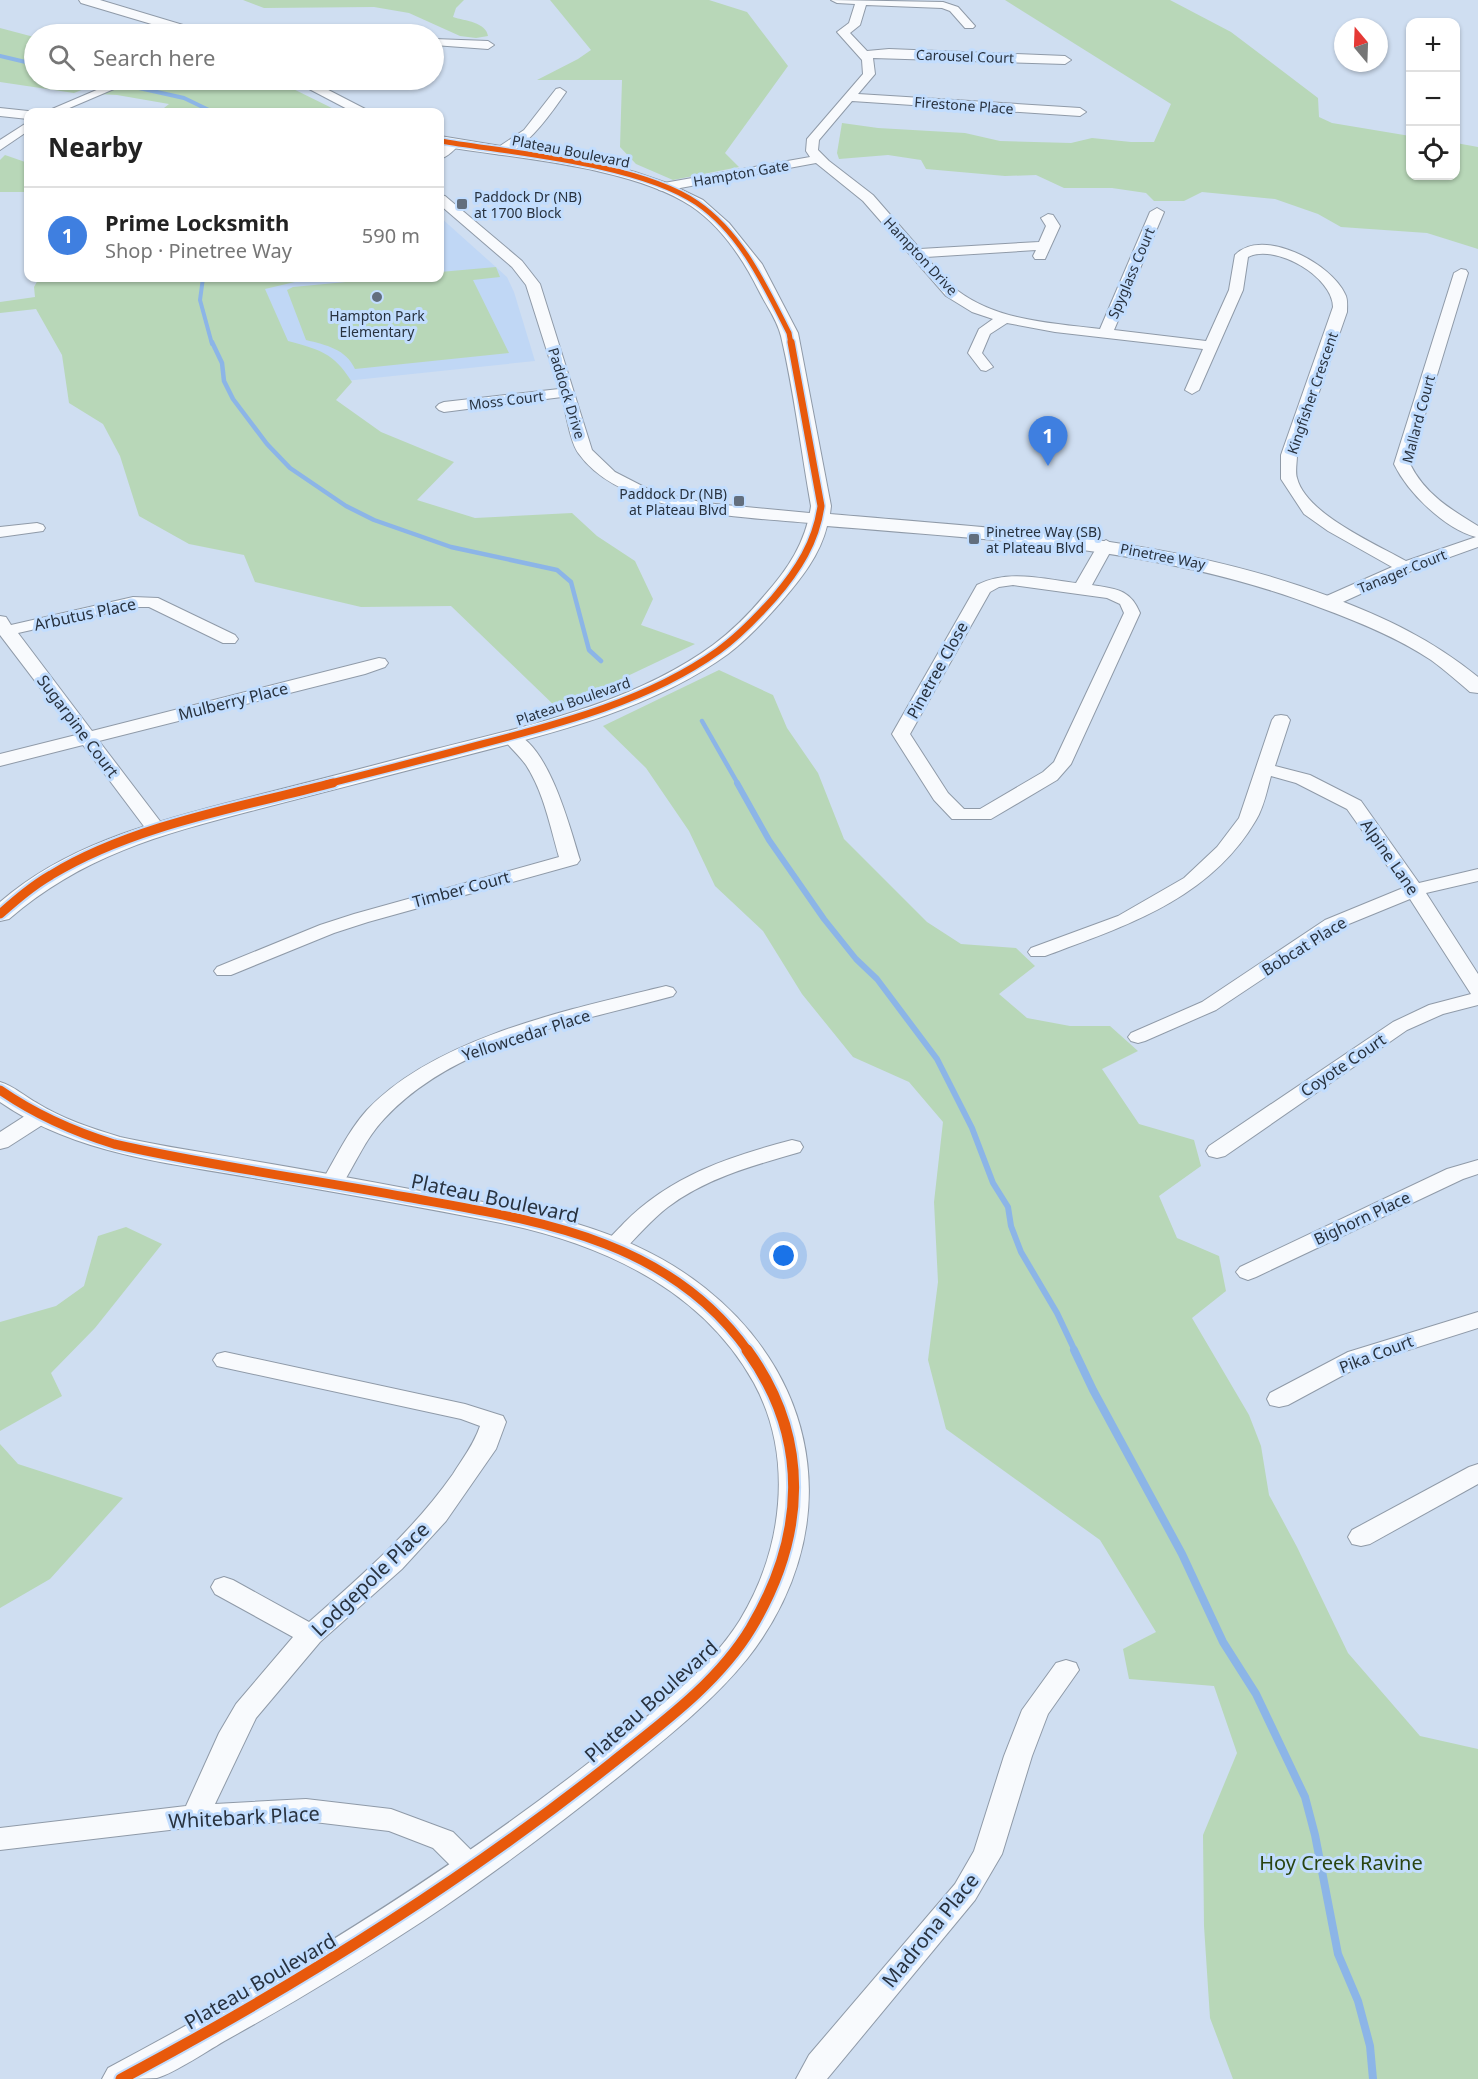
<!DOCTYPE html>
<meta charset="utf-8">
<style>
:root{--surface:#fff;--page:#f2f2f2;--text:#222;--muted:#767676;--line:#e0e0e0;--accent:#111827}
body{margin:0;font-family:"Noto Sans",sans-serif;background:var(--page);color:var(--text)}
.controls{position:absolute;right:18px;top:18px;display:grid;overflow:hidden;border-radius:12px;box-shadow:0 2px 4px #0004}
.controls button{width:54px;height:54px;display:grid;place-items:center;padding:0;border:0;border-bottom:2px solid var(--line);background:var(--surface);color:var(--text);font:30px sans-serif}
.compass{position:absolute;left:1334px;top:18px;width:54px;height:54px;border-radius:50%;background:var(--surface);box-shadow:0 2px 4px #0004;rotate:341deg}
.you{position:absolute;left:784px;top:1256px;width:21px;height:21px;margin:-15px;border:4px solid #fff;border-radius:50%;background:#1a73e8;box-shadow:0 0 0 9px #1a73e833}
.badge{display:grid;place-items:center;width:39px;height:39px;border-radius:50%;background:var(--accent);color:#fff;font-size:20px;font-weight:700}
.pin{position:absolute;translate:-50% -50px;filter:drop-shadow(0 2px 3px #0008)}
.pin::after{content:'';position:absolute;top:32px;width:21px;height:18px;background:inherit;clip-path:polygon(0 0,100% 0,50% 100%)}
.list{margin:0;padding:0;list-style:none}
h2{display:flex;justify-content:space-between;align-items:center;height:78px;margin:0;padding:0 24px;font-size:26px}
h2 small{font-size:20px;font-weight:400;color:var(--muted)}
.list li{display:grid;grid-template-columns:39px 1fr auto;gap:18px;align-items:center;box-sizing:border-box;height:96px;padding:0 24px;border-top:2px solid var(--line)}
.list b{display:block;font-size:22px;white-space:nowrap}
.list p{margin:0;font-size:20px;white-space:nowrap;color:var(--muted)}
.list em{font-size:20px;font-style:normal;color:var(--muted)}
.icon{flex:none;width:33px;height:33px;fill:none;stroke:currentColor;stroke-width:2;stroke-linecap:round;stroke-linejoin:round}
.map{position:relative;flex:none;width:1478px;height:2079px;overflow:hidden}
.search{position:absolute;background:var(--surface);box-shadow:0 2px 4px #0004;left:24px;top:24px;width:420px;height:66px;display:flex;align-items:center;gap:15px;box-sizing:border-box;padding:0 21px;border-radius:33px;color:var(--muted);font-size:22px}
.panel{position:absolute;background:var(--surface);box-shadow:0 2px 4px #0004;left:24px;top:108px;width:420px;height:174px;border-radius:12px}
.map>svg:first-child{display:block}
.built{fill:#c0d7f5}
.green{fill:#b8d7b8}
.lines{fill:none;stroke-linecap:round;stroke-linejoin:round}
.stream-far3{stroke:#8cb5e7;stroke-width:4}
.stream-far2{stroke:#8cb5e7;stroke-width:4.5}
.stream-far1{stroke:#8cb5e7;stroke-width:6}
.stream{stroke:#8cb5e7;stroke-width:8}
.minor-casing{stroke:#8f9aa8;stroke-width:2}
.tertiary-casing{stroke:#8f9aa8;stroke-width:2}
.minor{fill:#f8fafd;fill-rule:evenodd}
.tertiary{fill:#f8fafd;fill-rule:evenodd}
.cycleway-far3-casing{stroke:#c2ddfe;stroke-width:8}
.cycleway-far2-casing{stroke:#c2ddfe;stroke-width:10}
.cycleway-far1-casing{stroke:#c2ddfe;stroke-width:13}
.cycleway-casing{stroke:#c2ddfe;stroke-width:15}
.cycleway-far3{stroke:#e8590c;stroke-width:5}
.cycleway-far2{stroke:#e8590c;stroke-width:7}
.cycleway-far1{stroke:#e8590c;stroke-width:9}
.cycleway{stroke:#e8590c;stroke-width:11}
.poi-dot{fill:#626e7d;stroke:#c2ddfe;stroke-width:2}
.labels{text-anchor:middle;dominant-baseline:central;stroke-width:6;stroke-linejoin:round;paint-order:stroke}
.far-street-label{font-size:14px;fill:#28323f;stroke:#c2ddfe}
.far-poi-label{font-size:14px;fill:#28323f;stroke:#c2ddfe;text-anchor:start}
.street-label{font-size:16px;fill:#28323f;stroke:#c2ddfe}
.near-street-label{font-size:20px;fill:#28323f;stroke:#c2ddfe}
.near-park-label{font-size:20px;fill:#294411;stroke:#c2ddfe}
</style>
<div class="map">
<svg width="1478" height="2079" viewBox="0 0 1478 2079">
<rect width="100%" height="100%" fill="#cfdef1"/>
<path class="built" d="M440,217L507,277L514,292L535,361L307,385L286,351L202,278H440Z"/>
<g class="green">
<path d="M243,0H464L456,8L453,17C465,21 486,22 488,36L476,38L460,36L409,13L374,7L264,8Z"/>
<path d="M550,0H709L747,12L788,66L725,153L739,167L673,180L636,164L620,147L622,80H537L578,59L591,50Z"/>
<path d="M1005,0H1170L1231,32L1318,98L1319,117L1332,123L1410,136V176H1456V143L1478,147V249L1427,233L1341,227L1318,214L1275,199L1202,192L1184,201H1154L1146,193L1112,188H1064L1036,175L1005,176L926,169L921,160L888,155L839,159L837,153L842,123L878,128L965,133L1000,141L1071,143L1092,138L1131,142H1154L1171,104Z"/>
<path d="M0,28L34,37V80H107L74,93L0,82Z"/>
<path d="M134,80H275L340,112H159L169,104L117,95L97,94Z"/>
<path d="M5,155L28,163V192H0V160Z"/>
<path d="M496,267L500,277L473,280L509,353L355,369C346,349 326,345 306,340L287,290L293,287L388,278H440V272Z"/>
<path d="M39,278H289L299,281L265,289L288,341C320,350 333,352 352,382L336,400L381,432L454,462L417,500L475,518L572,513L597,536L635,561L653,599L641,625L695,644L558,709L451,606L361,607L255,582L244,555L189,544L139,516L120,456L103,424L69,403L62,355L36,309L0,313V302L35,297L34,287Z"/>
<path d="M719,670L773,695L787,728L818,773L844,839L927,922L961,944L1016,948L1035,966L999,994L1027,1018L1070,1026H1110L1138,1051L1102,1069L1139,1124L1194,1140L1201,1166L1159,1196L1177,1238L1219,1256L1226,1291L1192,1318L1249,1415L1261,1446L1269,1495L1297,1547L1348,1653L1420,1736L1478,1749V2079H1233L1210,2018L1204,1926L1203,1835L1237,1753L1214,1686L1129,1679L1123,1649L1156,1632L1100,1540L946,1429L928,1360L938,1282L934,1202L943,1122L909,1082L853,1057L802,994L763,931L715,886L689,831L646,768L603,726Z"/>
<path d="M126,1227L162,1244L95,1328L51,1373L62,1396L0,1431V1322L56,1306L84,1286L98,1236Z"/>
<path d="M0,1444L18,1464L123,1498L50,1579L0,1608Z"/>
</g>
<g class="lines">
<g class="stream-far3">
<path d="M0,56L34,64"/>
<path d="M96,80H100"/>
<path d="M130,86L184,98L213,112"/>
<path d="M203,278L200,300L212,344"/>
</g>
<g class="stream-far2">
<path d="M212,342L222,363L224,381L233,399L267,444L290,468L346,506L374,520L451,547L557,570L571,582L589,650L601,661"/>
<path d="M702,721L738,784"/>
</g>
<path class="stream-far1" d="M737,783L769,840L824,919L856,959L877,979L937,1059L972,1128L993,1183L1008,1207L1011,1226L1021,1252L1057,1313L1075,1351"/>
<path class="stream" d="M1074,1350L1093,1390L1182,1554L1223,1642L1256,1694L1305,1797L1315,1835L1338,1954L1358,2001L1370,2046L1373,2079"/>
<defs>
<g id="minor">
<path d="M831,0L943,2L958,7L975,26L973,28H965L950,11L942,8L866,5L860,25L850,33L867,51L889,49L1065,56L1071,60L1065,64L873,58L875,74L858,94L1080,108L1086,112L1080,116L852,101L819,140L818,150L829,161L873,195L920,249L1039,242L1046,226L1041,218L1048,214L1053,215L1060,226L1045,259H1035L1033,256L1036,250L926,257C936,268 946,282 958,291C998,321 1052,323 1100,329L1150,212L1157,208L1164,212L1114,330L1206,341L1229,290L1235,255C1262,226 1332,264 1345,294C1348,299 1347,306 1347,312L1297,455C1297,462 1295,472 1297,478C1306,514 1376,544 1406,561L1476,537C1445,529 1408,493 1394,464L1454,273L1461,269L1466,270L1468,273L1410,464C1425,494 1450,509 1478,526V547L1411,571L1334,606H1322L1320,602L1322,598L1392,567L1328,531L1304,514L1281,479V455L1333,307C1333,277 1275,243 1248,257L1243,290L1199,390L1192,394L1185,390L1203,349L1055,332L1007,323L990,334L982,353L993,367L986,371L981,370L968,353L979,329L993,319L972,312L946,296L863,201L816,163L664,191L659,190L657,187L664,183L810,157L806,151L807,139L863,74L862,60L837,32L849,23L855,4L837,3Z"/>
<path d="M434,39L488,41L494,45L488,49L434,45Z"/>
<path d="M120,80H135L60,112H45Z"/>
<path d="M560,88L566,92C554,109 521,159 497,154L495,151L497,148L524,130L556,89Z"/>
<path d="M0,108L28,111L32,112H28V119L0,116Z"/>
<path d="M28,122V131L0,150V140Z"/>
<path d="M454,139L458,140L460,143C456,149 447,157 440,159V149Z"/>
<path d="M440,195L445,196L522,261L540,284L592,450L615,472L652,491L705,503L820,514L826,516L828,519L826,522L820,524C751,517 623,516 579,454C570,443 566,412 562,397L444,412L439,410L436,407L439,404L444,402L559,389L526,285L512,267L440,205Z"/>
<path d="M37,523L43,525L45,528L43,531L0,537V527Z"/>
<path d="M1106,540L1114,545L1092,585C1116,589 1130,589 1140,613L1071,764L1057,780L991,819H952L934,800L892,734L977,585C1008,569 1043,579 1076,583L1098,545ZM1013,585L1107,598L1120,604L1124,613L1054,762L1043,772L980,809H964L948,793L910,734L990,592L999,587Z"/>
<path d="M133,597L158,598L235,635L238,639L235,643H223L149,607H133L18,633L92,731L379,658L385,659L388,663L385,667L365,674L99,741L166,829L163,833H149L83,745L0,766V754L76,735L0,635V616L6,617L11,625Z"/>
<path d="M1281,715L1287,716L1290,720L1275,766L1310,775L1361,801L1419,883L1478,869V881L1426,893L1478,974V1005L1443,1014L1407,1030L1225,1156L1217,1158L1209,1156L1206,1151L1209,1146L1393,1022L1429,1005L1471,994L1410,899L1339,928L1216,1010L1145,1041L1138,1043L1131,1041L1128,1037L1131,1033L1202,1002L1325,920L1403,888L1347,809L1296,783L1271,776C1267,790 1264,807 1256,820C1210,899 1126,926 1045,956H1031L1028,952L1031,948L1118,916L1184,878L1217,847L1239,818L1272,720L1275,716Z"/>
<path d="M511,732C548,741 570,828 580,860L577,864L368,922L334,933L231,975H217L214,971L217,967L320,925L354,914L559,857C550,826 544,793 526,765C519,755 509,747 502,737L505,733Z"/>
<path d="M666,986L673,988L676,992L673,996C575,1023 456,1041 384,1119C365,1139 355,1165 340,1188L332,1190L324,1188L321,1183C335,1159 348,1131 367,1110C436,1037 571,1009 666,986Z"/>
<path d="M39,1110L47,1112L50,1117L47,1122L8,1147L0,1149V1132L31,1112Z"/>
<path d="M792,1140L800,1142L803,1147L800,1152C755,1165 706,1178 668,1207C651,1220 637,1237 622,1252L614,1254L606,1252L603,1247C608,1238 617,1231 624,1223C670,1176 730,1156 792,1140Z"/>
<path d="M1478,1160V1174L1463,1179L1256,1277L1248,1280L1240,1277L1236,1272L1240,1267L1447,1169Z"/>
<path d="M1478,1312V1328L1364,1364L1288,1405L1279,1407L1270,1405L1267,1399L1270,1393L1348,1352Z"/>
<path d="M225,1352L465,1404L503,1416L506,1422L496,1449L446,1521L402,1569L320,1642L256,1718L215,1804L306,1799L391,1809L453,1832L482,1861L486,1869L482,1877L472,1881L462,1877L433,1848L389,1831L306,1821L195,1827L0,1850V1828L186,1806L219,1733L236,1704L293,1637L215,1594L211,1587L215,1580L224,1577L233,1580L309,1622C362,1575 412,1532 453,1474C463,1458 474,1444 480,1426L461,1419L217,1366L213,1360L217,1354Z"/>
<path d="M1478,1464V1484L1370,1544L1361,1546L1352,1544L1348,1537L1352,1530L1469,1467Z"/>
<path d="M1066,1660L1076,1663L1079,1670L1048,1714L1032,1756L1002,1854L975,1900L827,2079H796L809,2055L955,1884L974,1851L1004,1756L1022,1710L1056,1663Z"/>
</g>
<g id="tertiary">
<path d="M79,0H100L203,31L205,34H185L81,3Z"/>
<path d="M292,80H309L371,112H353Z"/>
<path d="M440,136L598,162L635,172L670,184L703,200L729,223L762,264L798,333L831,506L830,514C999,529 1170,536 1331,597C1386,618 1431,639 1478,677V693L1470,692C1457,681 1445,670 1431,660C1398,638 1359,622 1321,608C1163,547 994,540 827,526C820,555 801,579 781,602C765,620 748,639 728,654C648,712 545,735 452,759C385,776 318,794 251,811C159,835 82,856 9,919L0,921V902C65,846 146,824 227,803C295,786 364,768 432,750C527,726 632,704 713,645C732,631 749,614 764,596C788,569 806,542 811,506C801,450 794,391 781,336C777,320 766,305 759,291C743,259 721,226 691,206C630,166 512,158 440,146Z"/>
<path d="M0,1082C14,1086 24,1096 37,1103C63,1119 91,1128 120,1137C165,1147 209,1153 254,1161C308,1170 362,1180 415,1190C517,1208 622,1222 705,1288C826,1384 843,1537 747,1659C713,1701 669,1736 627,1770C561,1823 493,1874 423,1921C359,1963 295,2002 228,2039C210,2049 175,2073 157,2078C141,2079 119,2079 102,2079L108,2068C281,1976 446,1875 600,1754C649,1715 706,1674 740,1620C783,1549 794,1457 754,1383C702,1289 602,1244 501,1223C421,1207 340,1193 259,1179C170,1163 76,1155 0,1102Z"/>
</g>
</defs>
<use href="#minor" class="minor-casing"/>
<use href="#tertiary" class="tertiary-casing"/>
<use href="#minor" class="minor"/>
<use href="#tertiary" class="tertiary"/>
<defs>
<path id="cycleway-far3" d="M440,141C512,153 638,163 697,203C742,234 765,286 789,333L791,344"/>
<path id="cycleway-far2" d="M327,784C379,771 430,758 482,744C563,723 649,700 718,651C739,636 757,617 774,598C798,570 816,542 821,506L791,342"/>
<g id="cycleway-far1">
<path d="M0,914C16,900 32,886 51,875C133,825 241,807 333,783"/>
<path d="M0,1090C36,1115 72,1131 114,1144C210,1166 309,1179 406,1197C533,1220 667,1237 748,1351"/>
</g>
<path id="cycleway" d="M121,2079C294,1987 458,1885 612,1763C661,1724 718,1683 751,1628C806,1536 811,1438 747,1350"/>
</defs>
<use href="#cycleway-far3" class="cycleway-far3-casing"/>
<use href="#cycleway-far2" class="cycleway-far2-casing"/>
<use href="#cycleway-far1" class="cycleway-far1-casing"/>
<use href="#cycleway" class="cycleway-casing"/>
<use href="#cycleway-far3" class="cycleway-far3"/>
<use href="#cycleway-far2" class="cycleway-far2"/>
<use href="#cycleway-far1" class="cycleway-far1"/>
<use href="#cycleway" class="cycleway"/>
</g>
<g class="poi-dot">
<rect x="456" y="198" width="12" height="12" rx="3"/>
<circle cx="377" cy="297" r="6"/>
<rect x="733" y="495" width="12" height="12" rx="3"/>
<rect x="968" y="533" width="12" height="12" rx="3"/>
</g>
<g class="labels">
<g class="far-street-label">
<text transform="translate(965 56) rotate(2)">Carousel Court</text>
<text transform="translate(964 105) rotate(4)">Firestone Place</text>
<text transform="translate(571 151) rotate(11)">Plateau Boulevard</text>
<text transform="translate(741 173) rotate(-10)">Hampton Gate</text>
<text transform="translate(921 256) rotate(47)">Hampton Drive</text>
<text transform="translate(1131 273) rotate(-67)">Spyglass Court</text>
<text transform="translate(567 393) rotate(73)">Paddock Drive</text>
<text transform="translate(1312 393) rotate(-71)">Kingfisher Crescent</text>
<text transform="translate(506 400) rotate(-7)">Moss Court</text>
<text transform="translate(1418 419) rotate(-75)">Mallard Court</text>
<text transform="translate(1163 556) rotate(11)">Pinetree Way</text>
<text transform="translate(1402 571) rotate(-22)">Tanager Court</text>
<text transform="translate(573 701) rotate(-19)">Plateau Boulevard</text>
</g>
<g class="far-poi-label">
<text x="474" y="196">Paddock Dr (NB)<tspan x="474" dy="16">at 1700 Block</tspan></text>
<text x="377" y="315" text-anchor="middle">Hampton Park<tspan x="377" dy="16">Elementary</tspan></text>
<text x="727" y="493" text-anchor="end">Paddock Dr (NB)<tspan x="727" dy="16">at Plateau Blvd</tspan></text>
<text x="986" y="531">Pinetree Way (SB)<tspan x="986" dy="16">at Plateau Blvd</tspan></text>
</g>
<g class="street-label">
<text transform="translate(85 614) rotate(-12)">Arbutus Place</text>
<text transform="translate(937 670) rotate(-61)">Pinetree Close</text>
<text transform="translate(233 701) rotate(-14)">Mulberry Place</text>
<text transform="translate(78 726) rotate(53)">Sugarpine Court</text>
<text transform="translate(1390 857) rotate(55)">Alpine Lane</text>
<text transform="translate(461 889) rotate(-15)">Timber Court</text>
<text transform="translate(1304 946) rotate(-32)">Bobcat Place</text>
<text transform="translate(526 1035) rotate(-18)">Yellowcedar Place</text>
<text transform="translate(1343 1065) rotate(-34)">Coyote Court</text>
<text transform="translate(1362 1218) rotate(-25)">Bighorn Place</text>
<text transform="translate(1376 1354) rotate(-21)">Pika Court</text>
</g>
<g class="near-street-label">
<text transform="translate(495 1198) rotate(12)">Plateau Boulevard</text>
<text transform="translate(370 1579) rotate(-44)">Lodgepole Place</text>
<text transform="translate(651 1701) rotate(-42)">Plateau Boulevard</text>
<text transform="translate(244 1817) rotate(-3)">Whitebark Place</text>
<text transform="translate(930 1930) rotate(-51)">Madrona Place</text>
<text transform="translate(260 1981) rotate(-30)">Plateau Boulevard</text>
</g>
<g class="near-park-label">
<text x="1341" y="1862">Hoy Creek Ravine</text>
</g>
</g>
</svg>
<div class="controls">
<button>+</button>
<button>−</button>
<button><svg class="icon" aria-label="locate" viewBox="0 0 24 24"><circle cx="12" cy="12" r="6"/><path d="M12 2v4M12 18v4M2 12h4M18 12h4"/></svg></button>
</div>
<svg class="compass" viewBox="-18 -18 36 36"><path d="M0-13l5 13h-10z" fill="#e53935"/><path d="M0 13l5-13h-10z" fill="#767676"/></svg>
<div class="you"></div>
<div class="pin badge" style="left:1048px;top:466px;background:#3f7fe0">1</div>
<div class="search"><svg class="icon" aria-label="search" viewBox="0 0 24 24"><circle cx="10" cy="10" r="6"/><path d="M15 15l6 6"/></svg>Search here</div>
<section class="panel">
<h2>Nearby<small></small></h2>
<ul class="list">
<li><span class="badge" style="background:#3f7fe0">1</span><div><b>Prime Locksmith</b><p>Shop · Pinetree Way</p></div><em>590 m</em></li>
</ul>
</section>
</div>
